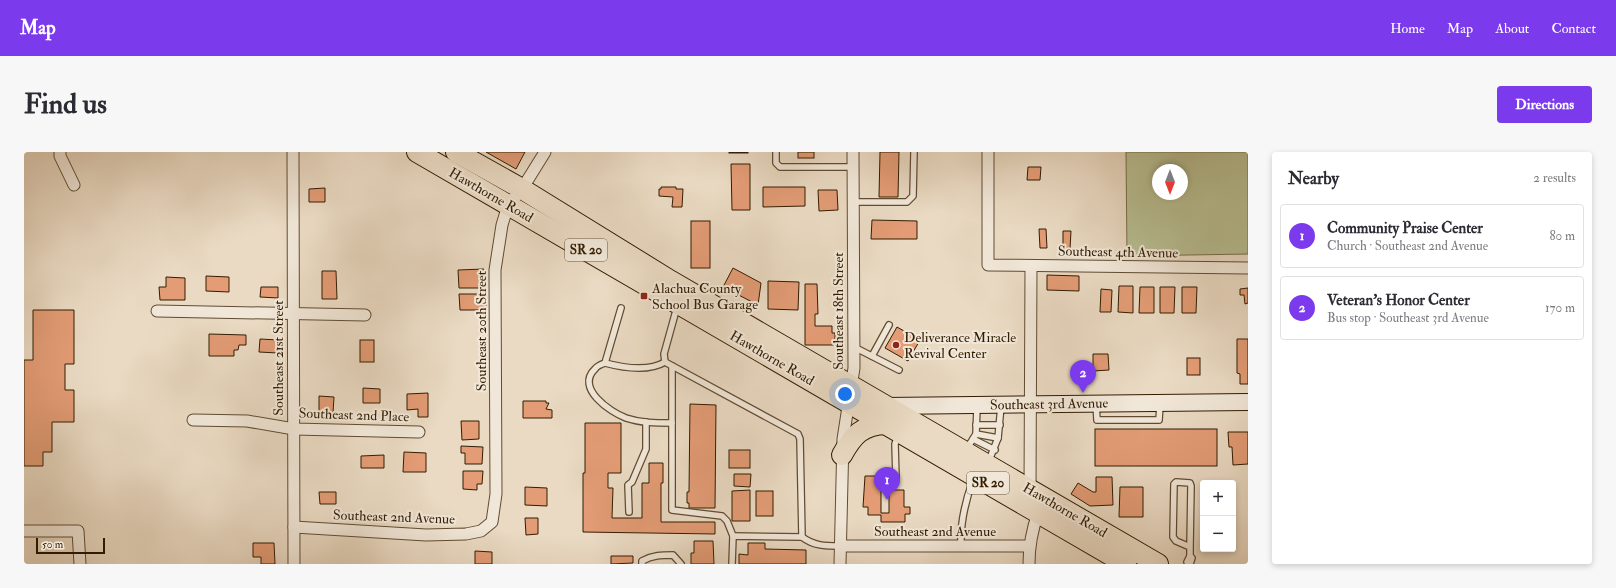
<!DOCTYPE html>
<meta charset="utf-8">
<style>
:root{--surface:#fff;--page:#f7f7f7;--text:#2b2b33;--muted:#7c7c81;--line:#e1e1e2;--accent:#7c3aed}
body{margin:0;font-family:"IM FELL Double Pica",serif;background:var(--page);color:var(--text)}
.controls{position:absolute;right:12px;bottom:12px;display:grid;overflow:hidden;border-radius:4px;box-shadow:0 2px 6px #0003}
.controls button{width:36px;height:36px;display:grid;place-items:center;padding:0;border:0;border-bottom:1px solid var(--line);background:var(--surface);color:var(--text);font:20px sans-serif}
.compass{position:absolute;left:1128px;top:12px;width:36px;height:36px;border-radius:50%;background:var(--surface);box-shadow:0 2px 6px #0003;rotate:180deg}
.scale{position:absolute;left:12px;bottom:10px;width:69px;box-sizing:border-box;padding-left:4px;border:2px solid #321c01;border-top:0;font-size:11px;line-height:14px;white-space:nowrap;color:#321c01;-webkit-text-stroke:3px #f1e7d8;paint-order:stroke}
.you{position:absolute;left:821px;top:242px;width:14px;height:14px;margin:-10px;border:3px solid #fff;border-radius:50%;background:#1a73e8;box-shadow:0 0 0 6px #1a73e833}
.badge{display:grid;place-items:center;width:26px;height:26px;border-radius:50%;background:var(--accent);color:#fff;font-size:13px;font-weight:700}
.pin{position:absolute;translate:-50% -33px;filter:drop-shadow(0 1px 2px #0008)}
.pin::after{content:'';position:absolute;top:21px;width:14px;height:12px;background:inherit;clip-path:polygon(0 0,100% 0,50% 100%)}
.list{margin:0;padding:0;list-style:none}
h2{display:flex;justify-content:space-between;align-items:center;height:52px;margin:0;padding:0 16px;font-size:17px}
h2 small{font-size:13px;font-weight:400;color:var(--muted)}
.list li{display:grid;grid-template-columns:26px 1fr auto;gap:12px;align-items:center;box-sizing:border-box;height:64px;margin:0 8px 8px;padding:0 8px;border:1px solid var(--line);border-radius:4px}
.list b{display:block;font-size:15px;white-space:nowrap}
.list p{margin:0;font-size:13px;white-space:nowrap;color:var(--muted)}
.list em{font-size:13px;font-style:normal;color:var(--muted)}
.map{position:relative;flex:none;width:1224px;height:412px;overflow:hidden;border-radius:4px}
header{display:flex;align-items:center;gap:24px;box-sizing:border-box;height:56px;padding:0 20px;background:var(--accent);color:#fff}
header strong{font-size:19px}
nav{display:flex;gap:22px;margin-inline-start:auto;font-size:14px}
.intro{display:flex;align-items:center;justify-content:space-between;box-sizing:border-box;height:96px;padding:0 24px}
h1{margin:0;font-size:28px}
.button{padding:10px 18px;border-radius:4px;background:var(--accent);color:#fff;font-size:14px;font-weight:700}
main{display:flex;gap:24px;padding:0 24px}
aside{flex:1;background:var(--surface);border-radius:4px;box-shadow:0 2px 6px #0003}
.map>svg:first-child{display:block}
.green{fill:#b8bf93;stroke:#756e4a;fill-rule:evenodd}
.building{fill:#e39c75;stroke:#321c01}
.lines{fill:none;stroke-linecap:round;stroke-linejoin:round}
.lane-casing{stroke:#604c32;stroke-width:8}
.street-casing{stroke:#604c32;stroke-width:13}
.secondary-casing{stroke:#321c01;stroke-width:18}
.highway-casing{stroke:#321c01;stroke-width:22}
.lane{stroke:#f1e7d8;stroke-width:5.5}
.street{stroke:#f1e7d8;stroke-width:11}
.secondary{stroke:#f1e7d8;stroke-width:16}
.highway{stroke:#eadac3;stroke-width:20}
.poi-dot{fill:#8f2418;stroke:#f1e7d8;stroke-width:1.5}
.labels{text-anchor:middle;dominant-baseline:central;stroke-width:4;stroke-linejoin:round;paint-order:stroke}
.shield{fill:#f1e7d8;stroke:#6b5942;stroke-width:1}
.shield-label{font-size:13px;font-weight:bold;fill:#321c01}
.street-label{font-size:14px;fill:#321c01;stroke:#f1e7d8}
.poi-label{font-size:14px;fill:#321c01;stroke:#f1e7d8;text-anchor:start}
</style>
<header>
<strong>Map</strong>
<nav><a>Home</a><a>Map</a><a>About</a><a>Contact</a></nav>
</header>
<div class="intro"><h1>Find us</h1><a class="button">Directions</a></div>
<main>
<div class="map">
<svg width="1224" height="412" viewBox="0 0 1224 412">
<rect width="100%" height="100%" fill="#eadac3"/>
<filter id="stains"><feTurbulence type="fractalNoise" baseFrequency=".005" numOctaves="4"/><feColorMatrix values="0 0 0 0 .2 0 0 0 0 .09 0 0 0 0 .02 0 0 0 .5 -.17"/></filter>
<radialGradient id="worn" r=".72"><stop offset=".6" stop-color="#630" stop-opacity="0"/><stop offset="1" stop-color="#630" stop-opacity=".3"/></radialGradient>
<path class="green" d="M1102,0H1224V102L1103,104ZM1134,18H1158V42H1134Z"/>
<g class="building">
<path d="M462,0H501L492,17Z"/>
<rect x="705" y="0" width="19" height="1"/>
<rect x="774" y="0" width="16" height="6"/>
<path d="M856,0H875L874,45H855Z"/>
<path d="M707,12H726V58H708Z"/>
<path d="M1004,15H1017L1016,28H1003Z"/>
<path d="M637,35H652V37H659L658,55H648L649,45L635,44V37H637Z"/>
<path d="M739,35H781V54L739,55Z"/>
<path d="M301,36V50H285V37Z"/>
<path d="M794,38H813L814,58L795,59Z"/>
<path d="M848,68L893,69V87H847Z"/>
<rect x="667" y="69" width="19" height="47"/>
<path d="M1015,77H1022L1023,96H1016Z"/>
<path d="M1039,79H1047L1046,97H1039Z"/>
<path d="M709,116L737,131L734,153L699,135Z"/>
<path d="M460,117V136H435L434,118Z"/>
<path d="M298,119H312L313,147H298Z"/>
<path d="M1023,123L1055,124V139L1023,138Z"/>
<path d="M182,124L205,125V140L182,139Z"/>
<path d="M142,125L161,126V148H136L135,135H142Z"/>
<path d="M744,129L775,130L774,158L744,157Z"/>
<path d="M781,132H793L794,162H791V174H808V181H811V193H781Z"/>
<path d="M1095,134H1109V161L1094,160Z"/>
<path d="M237,135H254V146L236,145Z"/>
<path d="M1116,135H1130V161H1115Z"/>
<path d="M1136,135H1151L1150,161H1136Z"/>
<path d="M1158,135H1173L1172,161H1158Z"/>
<path d="M1224,136V151L1221,152L1220,143H1216V137Z"/>
<path d="M1077,137L1088,138L1087,160H1076Z"/>
<path d="M435,142H456V151H462V158H436Z"/>
<path d="M9,158H50V212H41V238H50V270H28V300H19V314H0V208H9Z"/>
<path d="M873,175L896,188L884,209L861,196Z"/>
<path d="M185,182L222,183V193H215L214,198H210V204H185Z"/>
<path d="M236,187L254,188V201L235,200Z"/>
<path d="M1213,187H1224V232H1216V222L1213,221Z"/>
<rect x="336" y="188" width="14" height="22"/>
<path d="M1069,202H1084L1085,218L1069,219Z"/>
<rect x="1163" y="206" width="13" height="17"/>
<path d="M339,236L356,237V251H339Z"/>
<path d="M404,241V265H394V257L383,258V242Z"/>
<path d="M295,244L310,245L309,261H295Z"/>
<path d="M499,249H522V251H525L522,257L528,258V266H499Z"/>
<path d="M666,252L692,253L691,356H665V351H663V340H665Z"/>
<path d="M437,269H455V287L438,288Z"/>
<path d="M561,271H597V321H584V336H589L588,366H618V331H625V311H639V331H637V370H691V382L559,380V321H561Z"/>
<rect x="1071" y="277" width="122" height="37"/>
<path d="M1204,280H1224V312L1209,313L1208,295H1205Z"/>
<path d="M437,294L459,295L458,312H441V301H437Z"/>
<rect x="705" y="298" width="21" height="18"/>
<path d="M380,300L402,301V320H379Z"/>
<path d="M360,303V316H337V304Z"/>
<path d="M439,319H459L458,332H453V338L439,337Z"/>
<path d="M710,322H727L726,335L710,334Z"/>
<path d="M841,324H855V334H857V361H865V338H880V355H886V362H881V370H857V363H844V355H839Z"/>
<path d="M1072,325H1088L1089,353L1066,354L1047,342L1054,331L1069,340H1072Z"/>
<path d="M501,335L523,336V354L501,353Z"/>
<path d="M1096,335H1119V365H1095Z"/>
<path d="M726,338V369H708V339Z"/>
<rect x="732" y="339" width="17" height="25"/>
<path d="M295,340H312V352H296Z"/>
<path d="M501,366H514V382L502,383Z"/>
<path d="M670,389H689L690,412H667V401H670Z"/>
<path d="M229,391H250L251,412H237V405H229Z"/>
<path d="M724,391H741V397L782,398V412H715V402L724,403Z"/>
<path d="M451,399L468,400V412H451Z"/>
<path d="M587,404H609V411L587,412Z"/>
</g>
<g class="lines">
<defs>
<g id="lane">
<path d="M752,0V11L756,15H829"/>
<path d="M829,50H883L889,44L890,0"/>
<path d="M653,155L640,202L641,210L774,282L776,287L778,385C790,394 801,394 816,394"/>
<path d="M597,156L581,211C578,212 573,214 571,217C551,236 586,260 602,266C617,271 632,271 648,271"/>
<path d="M830,195L875,218"/>
<path d="M848,204L865,173"/>
<path d="M581,211C600,216 624,220 641,210"/>
<path d="M648,214V358L698,364L703,369L709,384"/>
<path d="M1072,252L1073,268H1135L1136,253"/>
<path d="M952,273H976"/>
<path d="M952,282L974,286"/>
<path d="M949,287L971,298"/>
<path d="M942,298L952,282L953,255"/>
<path d="M964,311L974,286L977,254"/>
<path d="M872,327L871,292L874,284"/>
<path d="M605,360L604,333L608,330L622,297V270"/>
<path d="M937,394C936,370 941,350 949,328"/>
<path d="M1166,404V395L1167,334L1166,331L1152,330L1150,332L1149,385L1152,389L1166,395"/>
<path d="M618,412V409C629,403 638,403 649,403L657,412"/>
<path d="M708,412L709,384L778,385"/>
<path d="M1164,412L1163,410L1166,404L1168,406L1166,412"/>
</g>
<g id="street">
<path d="M36,0V4L50,33"/>
<path d="M269,0L270,412"/>
<path d="M964,0V113L1224,116"/>
<path d="M133,159L341,163"/>
<path d="M169,268L223,269L270,277L395,280"/>
<path d="M1006,338L1007,114"/>
<path d="M270,375L402,383L442,382L457,379L468,370L472,342L471,118L478,73L484,53L498,37L521,0"/>
<path d="M0,379H54L56,412"/>
<path d="M816,394H1005"/>
<path d="M816,412L819,287L830,216L829,0"/>
<path d="M1005,412C1005,393 1008,378 1014,361"/>
</g>
<path id="secondary" d="M861,254L1224,250"/>
<g id="highway">
<path d="M393,0L1102,412"/>
<path d="M432,0L498,37L647,129L1134,412"/>
<path d="M818,303C829,283 838,273 862,272"/>
</g>
</defs>
<use href="#lane" class="lane-casing"/>
<use href="#street" class="street-casing"/>
<use href="#secondary" class="secondary-casing"/>
<use href="#highway" class="highway-casing"/>
<use href="#lane" class="lane"/>
<use href="#street" class="street"/>
<use href="#secondary" class="secondary"/>
<use href="#highway" class="highway"/>
</g>
<g class="poi-dot">
<rect x="616" y="140" width="8" height="8" rx="2"/>
<circle cx="872" cy="193" r="4"/>
</g>
<g class="labels">
<g class="shield">
<rect x="541" y="87" width="42" height="22" rx="3"/>
<rect x="943" y="320" width="42" height="22" rx="3"/>
</g>
<g class="shield-label">
<text x="562" y="98">SR 20</text>
<text x="964" y="331">SR 20</text>
</g>
<g class="street-label">
<text transform="translate(467 43) rotate(30)">Hawthorne Road</text>
<text transform="translate(1094 100) rotate(1)">Southeast 4th Avenue</text>
<text transform="translate(814 159) rotate(-90)">Southeast 18th Street</text>
<text transform="translate(457 179) rotate(-90)">Southeast 20th Street</text>
<text transform="translate(254 206) rotate(-90)">Southeast 21st Street</text>
<text transform="translate(748 206) rotate(30)">Hawthorne Road</text>
<text transform="translate(1025 252) rotate(-1)">Southeast 3rd Avenue</text>
<text transform="translate(330 263) rotate(2)">Southeast 2nd Place</text>
<text transform="translate(1041 358) rotate(30)">Hawthorne Road</text>
<text transform="translate(370 365) rotate(2)">Southeast 2nd Avenue</text>
<text x="911" y="379">Southeast 2nd Avenue</text>
</g>
<g class="poi-label">
<text x="628" y="136">Alachua County<tspan x="628" dy="16">School Bus Garage</tspan></text>
<text x="880" y="185">Deliverance Miracle<tspan x="880" dy="16">Revival Center</tspan></text>
</g>
</g>
<rect width="100%" height="100%" filter="url(#stains)"/>
<rect width="100%" height="100%" fill="url(#worn)"/>
</svg>
<div class="controls">
<button>+</button>
<button>−</button>
</div>
<svg class="compass" viewBox="-18 -18 36 36"><path d="M0-13l5 13h-10z" fill="#e53935"/><path d="M0 13l5-13h-10z" fill="#7c7c81"/></svg>
<div class="scale">50 m</div>
<div class="you"></div>
<div class="pin badge" style="left:863px;top:348px">1</div>
<div class="pin badge" style="left:1059px;top:241px">2</div>
</div>
<aside>
<h2>Nearby<small>2 results</small></h2>
<ul class="list">
<li><span class="badge">1</span><div><b>Community Praise Center</b><p>Church · Southeast 2nd Avenue</p></div><em>80 m</em></li>
<li><span class="badge">2</span><div><b>Veteran's Honor Center</b><p>Bus stop · Southeast 3rd Avenue</p></div><em>170 m</em></li>
</ul>
</aside>
</main>
